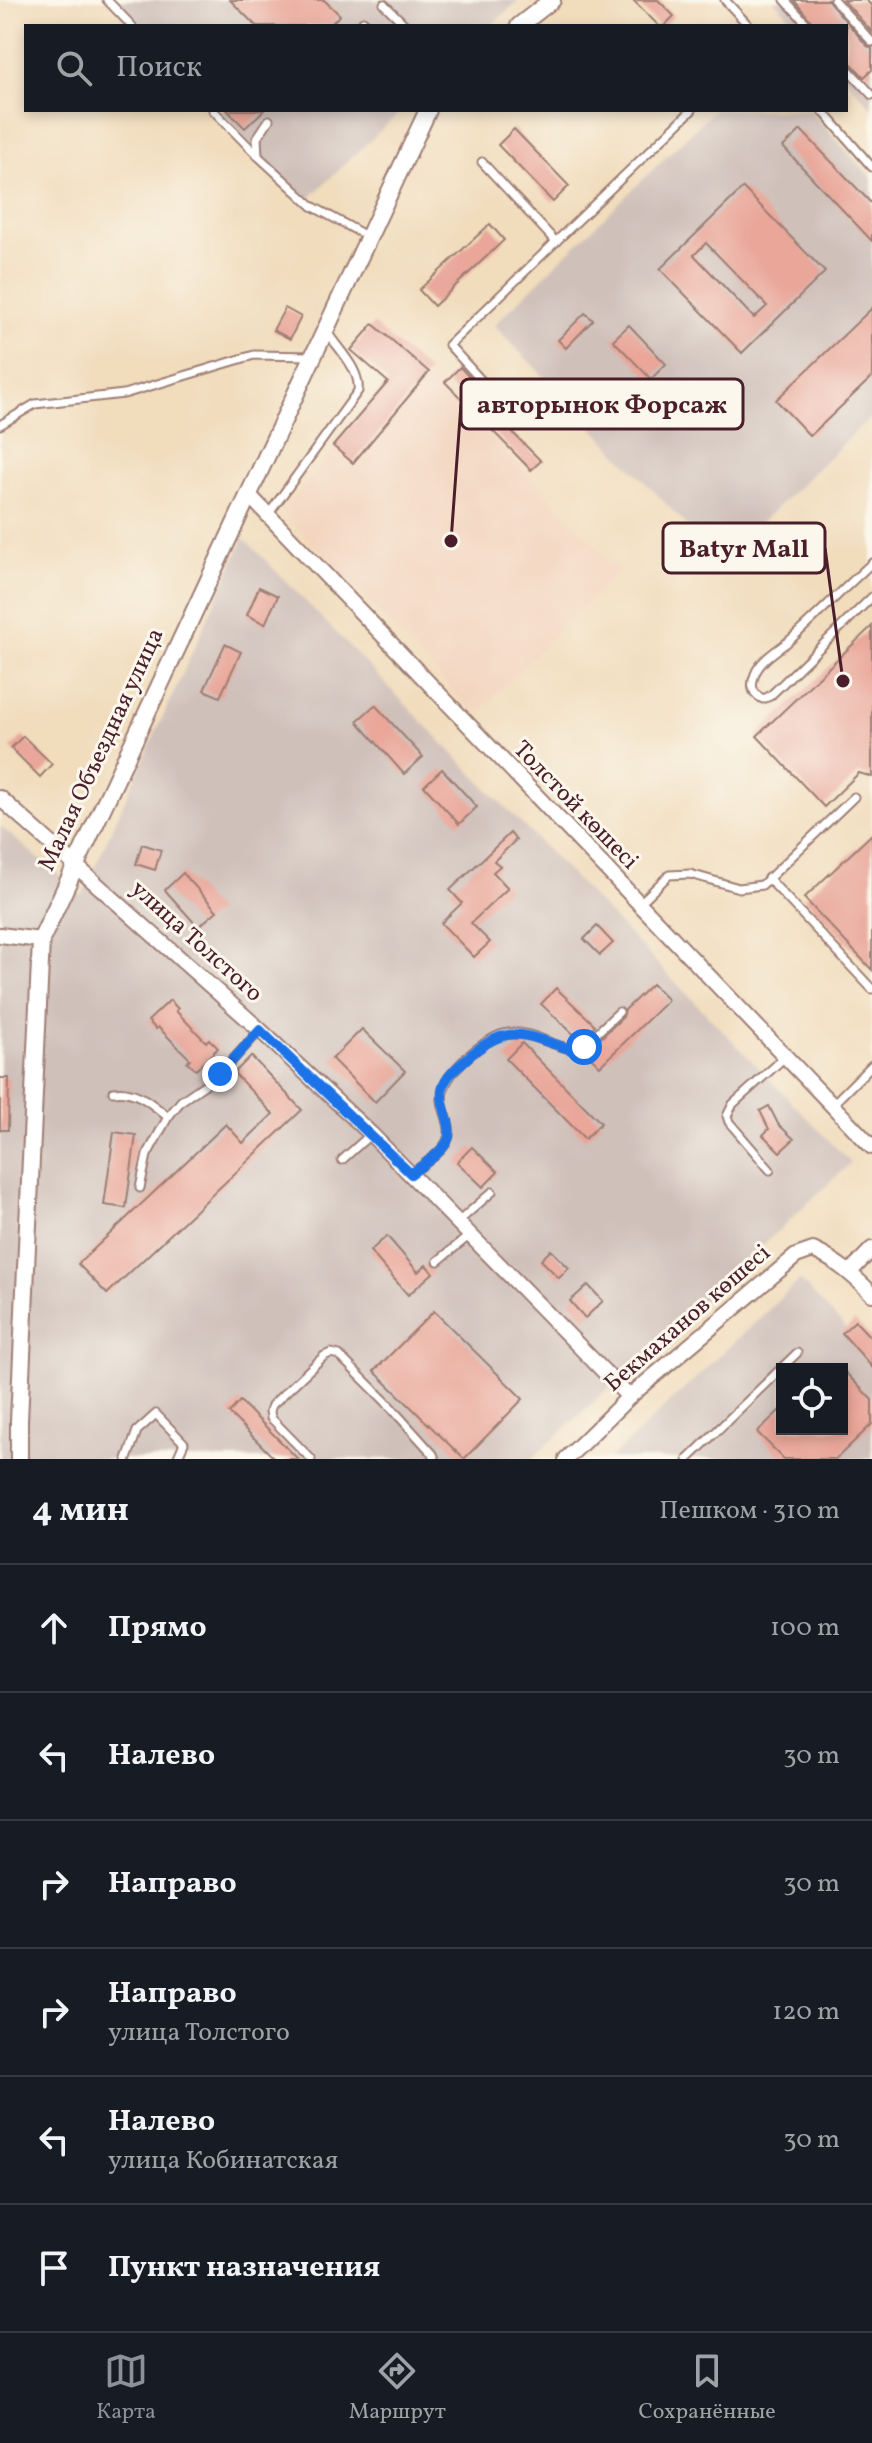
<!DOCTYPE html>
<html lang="ru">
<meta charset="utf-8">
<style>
:root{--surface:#171b24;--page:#242831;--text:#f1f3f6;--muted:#9ea1a6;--line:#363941;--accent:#8c9099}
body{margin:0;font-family:Vollkorn,serif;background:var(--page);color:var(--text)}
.controls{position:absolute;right:24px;bottom:24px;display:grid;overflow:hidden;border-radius:0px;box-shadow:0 4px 12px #0003}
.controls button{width:72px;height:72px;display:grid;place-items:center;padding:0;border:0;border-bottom:2px solid var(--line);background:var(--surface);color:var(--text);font:40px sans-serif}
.stop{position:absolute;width:24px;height:24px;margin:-18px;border:6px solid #1a73e8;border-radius:50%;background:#fff}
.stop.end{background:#1a73e8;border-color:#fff;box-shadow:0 2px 8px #0008}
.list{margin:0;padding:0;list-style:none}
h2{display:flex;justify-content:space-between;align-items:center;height:104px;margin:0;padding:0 32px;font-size:34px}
h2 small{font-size:26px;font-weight:400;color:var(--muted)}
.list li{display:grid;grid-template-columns:52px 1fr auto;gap:24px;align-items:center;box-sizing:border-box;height:128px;padding:0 32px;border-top:2px solid var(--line)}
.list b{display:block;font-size:30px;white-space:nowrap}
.list p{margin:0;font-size:26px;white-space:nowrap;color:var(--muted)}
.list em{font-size:26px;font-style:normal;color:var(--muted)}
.icon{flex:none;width:44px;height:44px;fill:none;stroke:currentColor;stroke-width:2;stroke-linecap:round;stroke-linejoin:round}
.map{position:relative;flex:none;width:872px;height:1459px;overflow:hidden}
.search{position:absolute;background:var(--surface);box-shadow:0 4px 12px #0003;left:24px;right:24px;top:24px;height:88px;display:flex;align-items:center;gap:20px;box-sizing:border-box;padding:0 28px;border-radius:0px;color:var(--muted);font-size:30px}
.sheet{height:872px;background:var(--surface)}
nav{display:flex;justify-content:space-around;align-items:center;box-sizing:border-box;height:112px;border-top:2px solid var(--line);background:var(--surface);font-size:22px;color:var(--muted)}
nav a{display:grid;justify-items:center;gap:4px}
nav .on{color:var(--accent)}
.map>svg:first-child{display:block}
.built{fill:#f3d4be}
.industrial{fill:#cfc0ba;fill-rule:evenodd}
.building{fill:#e9a699;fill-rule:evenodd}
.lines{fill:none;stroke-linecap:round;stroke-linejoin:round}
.service-casing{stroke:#9e7e74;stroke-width:11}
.minor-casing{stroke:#9e7e74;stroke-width:18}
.tertiary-casing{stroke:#9e7e74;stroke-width:20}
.service{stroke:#fff;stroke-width:7}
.minor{stroke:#fff;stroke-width:14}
.tertiary{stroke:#fff;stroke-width:16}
.route{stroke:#1a73e8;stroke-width:10}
.labels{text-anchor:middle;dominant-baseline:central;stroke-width:6;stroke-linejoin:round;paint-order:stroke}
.street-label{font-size:24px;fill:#4a1f2b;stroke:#fbf7ec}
.leader{fill:none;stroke:#4a1f2b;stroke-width:3}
.callout-dot{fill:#4a1f2b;stroke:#fbf7ec;stroke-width:3}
.callout{fill:#fbf7ec;stroke:#4a1f2b;stroke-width:3}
.callout-label{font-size:26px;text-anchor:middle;font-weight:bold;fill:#4a1f2b}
</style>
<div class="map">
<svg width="872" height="1459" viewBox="0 0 872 1459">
<rect width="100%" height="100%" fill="#fbf7ec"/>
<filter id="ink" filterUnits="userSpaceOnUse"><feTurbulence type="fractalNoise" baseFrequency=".0125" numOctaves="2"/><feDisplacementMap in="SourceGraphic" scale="16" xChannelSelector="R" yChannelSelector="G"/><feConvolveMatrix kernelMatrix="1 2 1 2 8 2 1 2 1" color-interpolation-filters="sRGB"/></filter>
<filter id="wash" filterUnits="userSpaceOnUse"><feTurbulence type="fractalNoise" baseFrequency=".006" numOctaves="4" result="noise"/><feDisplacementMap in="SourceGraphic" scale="32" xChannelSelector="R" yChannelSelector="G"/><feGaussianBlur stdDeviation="1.8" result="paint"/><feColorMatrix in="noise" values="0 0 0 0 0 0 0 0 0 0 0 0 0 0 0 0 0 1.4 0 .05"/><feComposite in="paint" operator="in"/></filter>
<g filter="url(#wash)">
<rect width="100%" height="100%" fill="#f1dcbc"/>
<path class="built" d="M431,374L619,570L476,715L282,512L334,450L352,465Z"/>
<g class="industrial">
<path d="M118,0H519L491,26H142Z"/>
<path d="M774,0H872V108L846,79V26H798Z"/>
<path d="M218,110H402L304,203Z"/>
<path d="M714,110H810L872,179V416L721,561L494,325Z"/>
<path d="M244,538L851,1163L532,1459H0V826L82,895Z"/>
<path d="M800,1280L872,1356V1459H610ZM782,1369H842V1429H782Z"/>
</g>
<g id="blocks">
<g class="building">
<path d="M230,0H324L340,15L329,26H256Z"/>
<path d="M633,0H658L674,16L664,26H659Z"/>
<path d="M794,0H828L867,46L872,48V70L864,77L851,63L846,61V26H815Z"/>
<path d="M843,0H866L872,6V32Z"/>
<path d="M227,110H264L245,128Z"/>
<path d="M514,129L569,186L553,202L498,145Z"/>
<path d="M801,130L872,204V241L783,147Z"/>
<path d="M743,188L825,272L742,353L660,269ZM706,243L767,306L754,318L694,255Z"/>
<path d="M490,224L504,240L434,306L419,290Z"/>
<path d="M285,308L301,317L290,339L273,330Z"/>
<path d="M872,308V377L810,436L776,400Z"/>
<path d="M585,313L593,320L566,348L558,340Z"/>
<path d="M373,324L429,372L353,463L333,446L388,382L351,350Z"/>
<path d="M629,325L666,364L651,379L613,340Z"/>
<path d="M460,367L490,400L485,405L541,461L531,470L445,382Z"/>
<path d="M259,587L278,596L265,624L247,615Z"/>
<path d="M872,626V777L859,773L824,807L757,736Z"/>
<path d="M225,644L241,652L220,697L204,690Z"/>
<path d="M375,705L423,757L404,774L357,721Z"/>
<path d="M23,736L52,764L40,777L11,748Z"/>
<path d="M442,769L477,807L459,824L424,786Z"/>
<path d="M510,833L516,840L494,861L500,866L493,872L508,888L471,923L490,942L474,957L441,923L462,903L450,890Z"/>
<path d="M872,834V970L804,898Z"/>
<path d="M142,844L161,850L155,870L136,864Z"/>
<path d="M183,873L217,911L198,927L165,890Z"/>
<path d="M597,926L613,943L600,955L584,939Z"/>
<path d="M652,984L668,1000L600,1066L586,1052L623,1017L625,1010Z"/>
<path d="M556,988L595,1025L580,1040L541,1004Z"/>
<path d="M170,1000L178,1009L176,1011L206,1042L209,1039L218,1048L196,1070L187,1062L190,1059L158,1027L156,1029L148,1021Z"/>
<path d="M362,1029L405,1071L375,1102L332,1059Z"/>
<path d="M522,1043L601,1123L585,1139L506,1059Z"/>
<path d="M251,1056L302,1110L107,1294L78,1264L226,1124L243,1143L273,1114L234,1073Z"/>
<path d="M0,1078H9L8,1130H0Z"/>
<path d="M769,1106L778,1124L794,1139L780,1152L763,1135L769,1129L760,1111Z"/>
<path d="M114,1132L136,1135L126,1208L104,1205Z"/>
<path d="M472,1147L498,1172L483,1187L457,1162Z"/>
<path d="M387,1236L418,1272L426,1265L433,1273L408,1295L370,1251Z"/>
<path d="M551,1250L569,1268L559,1278L541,1260Z"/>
<path d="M588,1285L603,1301L585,1318L570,1301Z"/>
<path d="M434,1311L523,1399L464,1459L374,1371Z"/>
<path d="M855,1321L872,1339V1367L842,1333Z"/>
<path d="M842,1369L872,1400V1424L836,1459H784L757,1432L782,1408V1429H842Z"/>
<path d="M240,1401L298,1459H275L229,1413Z"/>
</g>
</g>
</g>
<g filter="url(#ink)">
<use href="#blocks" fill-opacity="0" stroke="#9e7e74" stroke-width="2"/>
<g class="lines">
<defs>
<g id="service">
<path d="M107,0L132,26"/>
<path d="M725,0L749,26"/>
<path d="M785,0L809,26"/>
<path d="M834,0L872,42"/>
<path d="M384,4L406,26"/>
<path d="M363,21L368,26"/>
<path d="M846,67L872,95"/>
<path d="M213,110L258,156L257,138L269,120"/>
<path d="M822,110L872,167"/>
<path d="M258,156L312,206L368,237"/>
<path d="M482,162L556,242"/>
<path d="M501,402L449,345L692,110"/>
<path d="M0,425L35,404L124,394L254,355L312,356"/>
<path d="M268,515L358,391C361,370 338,349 327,332"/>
<path d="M872,563C844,588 818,615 790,640C778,650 761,659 755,674C750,686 752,694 763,699L770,696L872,597"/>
<path d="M768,878L872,989"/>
<path d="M639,904L669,875L690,874L739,888L762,885L854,797"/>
<path d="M113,1092C135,1088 152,1104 168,1117"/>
<path d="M832,1105L872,1065"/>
<path d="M342,1160L371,1134"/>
<path d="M770,1170L729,1122L727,1116L733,1104L785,1057"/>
<path d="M411,1174C422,1165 441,1154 447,1141C454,1127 442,1112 442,1099C441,1075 485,1036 508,1033C532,1030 555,1049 579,1050L619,1012"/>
<path d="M140,1188L147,1155L168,1117L181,1101L220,1074L260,1030"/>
<path d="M458,1222L492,1192"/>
<path d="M438,1261L470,1235"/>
<path d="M127,1459L137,1431L156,1414L184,1443L177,1459"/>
<path d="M311,1459L271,1418L270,1411L272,1405L324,1356L331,1353L339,1355L386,1402L433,1454L435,1459"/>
<path d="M688,1459L797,1353"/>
</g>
<g id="minor">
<path d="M248,494L872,1147"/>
<path d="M0,798L260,1030L371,1134L629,1397"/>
<path d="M0,935L41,940"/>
<path d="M850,1272L872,1249"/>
<path d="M566,1459L629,1397L796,1256L813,1250C837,1261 854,1276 872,1294"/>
</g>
<g id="tertiary">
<path d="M519,26L552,0"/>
<path d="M19,1459V1421L41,940L428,110"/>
</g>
</defs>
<use href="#service" class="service-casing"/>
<use href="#minor" class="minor-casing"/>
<use href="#tertiary" class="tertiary-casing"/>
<use href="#service" class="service"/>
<use href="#minor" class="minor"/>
<use href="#tertiary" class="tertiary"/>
</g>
</g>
<g class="lines" filter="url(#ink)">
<path class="route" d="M220,1074L260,1030L411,1174C422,1165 442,1153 448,1140C454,1125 440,1107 442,1091C444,1078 455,1070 464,1061C507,1021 522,1034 572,1050H579L584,1047"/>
</g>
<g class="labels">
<g class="street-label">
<text transform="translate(102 750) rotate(-65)">Малая Объездная улица</text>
<text transform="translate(575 806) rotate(46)">Толстой көшесі</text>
<text transform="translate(196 942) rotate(42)">улица Толстого</text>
<text transform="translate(688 1319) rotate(-41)">Бекмаханов көшесі</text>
</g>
</g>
<path class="leader" d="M451 541L461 404M843 681L825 548"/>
<g class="callout-dot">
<circle cx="451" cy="541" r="8"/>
<circle cx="843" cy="681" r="8"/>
</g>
<g class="callout">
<rect x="461" y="379" width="282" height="50" rx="8"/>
<rect x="663" y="523" width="162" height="50" rx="8"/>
</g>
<g class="callout-label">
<text x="602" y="413">авторынок Форсаж</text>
<text x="744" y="557">Batyr Mall</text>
</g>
</svg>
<div class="controls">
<button><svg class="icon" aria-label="locate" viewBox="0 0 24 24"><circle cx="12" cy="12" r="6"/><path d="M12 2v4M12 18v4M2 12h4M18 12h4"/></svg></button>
</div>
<div class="stop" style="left:584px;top:1047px"></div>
<div class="stop end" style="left:220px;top:1074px"></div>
<div class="search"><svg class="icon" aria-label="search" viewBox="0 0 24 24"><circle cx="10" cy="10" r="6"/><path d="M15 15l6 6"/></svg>Поиск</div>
</div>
<section class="sheet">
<h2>4 мин<small>Пешком · 310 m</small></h2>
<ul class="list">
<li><svg class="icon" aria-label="ahead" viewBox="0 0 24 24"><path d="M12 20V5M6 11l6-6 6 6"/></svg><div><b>Прямо</b></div><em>100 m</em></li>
<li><svg class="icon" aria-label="left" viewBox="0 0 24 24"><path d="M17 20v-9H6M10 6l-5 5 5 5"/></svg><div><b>Налево</b></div><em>30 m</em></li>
<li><svg class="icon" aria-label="right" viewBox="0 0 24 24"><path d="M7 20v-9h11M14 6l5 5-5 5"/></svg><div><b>Направо</b></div><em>30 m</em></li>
<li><svg class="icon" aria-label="right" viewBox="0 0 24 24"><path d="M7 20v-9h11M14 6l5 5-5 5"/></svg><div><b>Направо</b><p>улица Толстого</p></div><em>120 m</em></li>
<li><svg class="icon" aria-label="left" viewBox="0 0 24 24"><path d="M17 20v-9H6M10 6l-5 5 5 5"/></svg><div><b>Налево</b><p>улица Кобинатская</p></div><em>30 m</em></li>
<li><svg class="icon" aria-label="arrive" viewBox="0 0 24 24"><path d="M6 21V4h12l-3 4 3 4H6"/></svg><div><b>Пункт назначения</b></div></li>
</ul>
</section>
<nav>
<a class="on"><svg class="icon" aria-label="map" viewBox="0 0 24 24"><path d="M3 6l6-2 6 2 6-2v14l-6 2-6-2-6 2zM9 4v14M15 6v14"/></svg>Карта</a>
<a><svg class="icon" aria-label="directions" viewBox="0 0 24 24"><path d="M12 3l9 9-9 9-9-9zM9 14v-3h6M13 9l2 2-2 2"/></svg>Маршрут</a>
<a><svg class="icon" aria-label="saved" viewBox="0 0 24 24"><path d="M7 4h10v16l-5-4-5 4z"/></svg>Сохранённые</a>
</nav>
